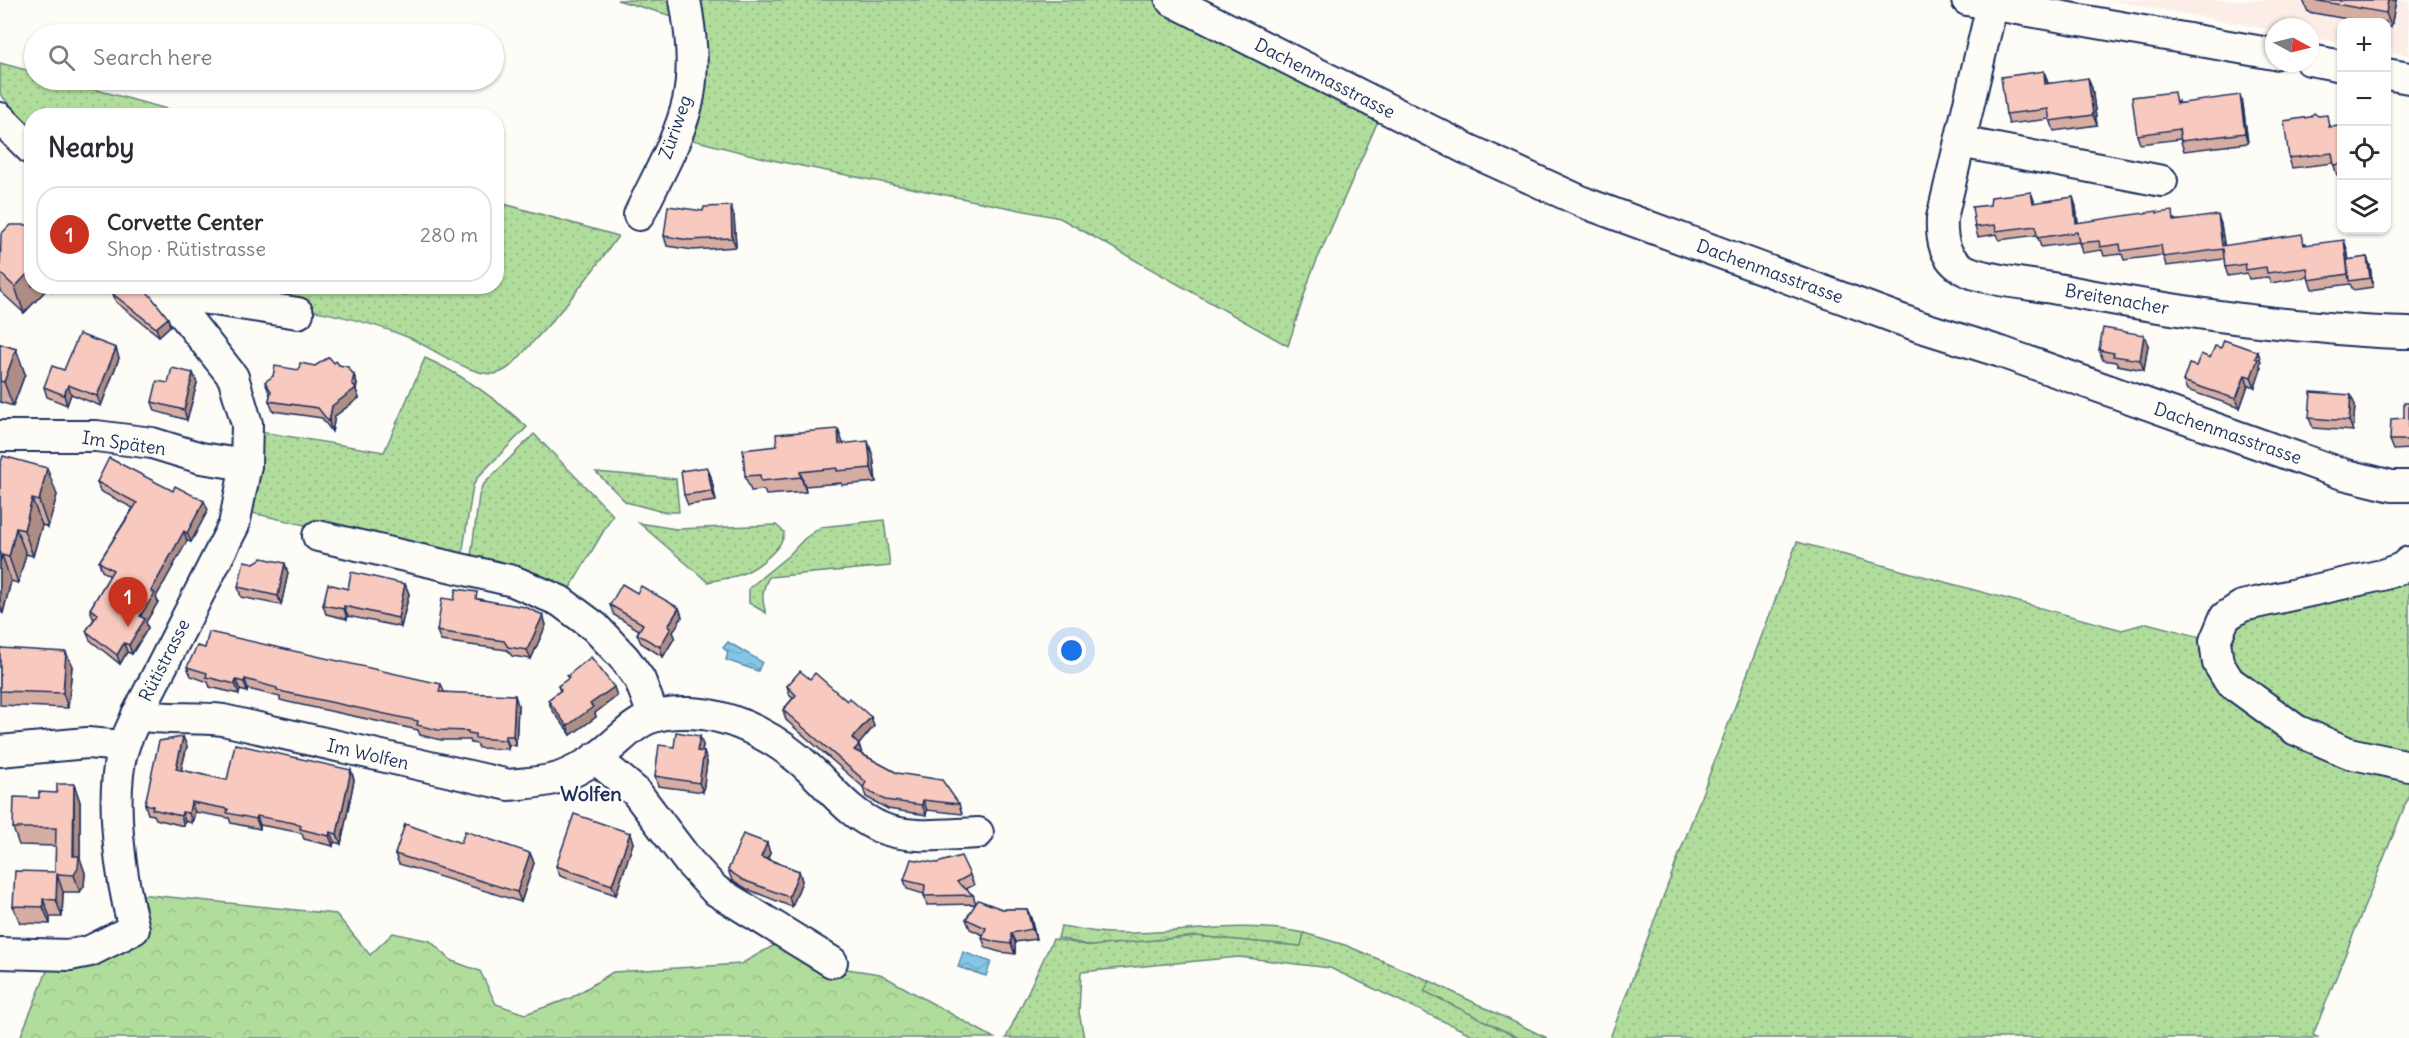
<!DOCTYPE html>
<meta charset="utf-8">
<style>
:root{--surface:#fff;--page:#f7f7f7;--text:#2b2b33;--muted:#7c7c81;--line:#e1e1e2;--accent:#c8321e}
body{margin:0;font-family:Delius,sans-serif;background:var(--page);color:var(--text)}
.controls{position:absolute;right:18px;top:18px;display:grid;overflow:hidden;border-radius:12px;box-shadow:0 2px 4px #0004}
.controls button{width:54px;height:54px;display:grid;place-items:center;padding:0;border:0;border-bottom:2px solid var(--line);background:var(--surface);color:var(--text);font:30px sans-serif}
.compass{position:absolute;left:2265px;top:18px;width:54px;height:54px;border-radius:50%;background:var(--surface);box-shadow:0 2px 4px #0004;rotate:97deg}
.you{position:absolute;left:1072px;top:651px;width:21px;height:21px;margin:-15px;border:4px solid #fff;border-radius:50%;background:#1a73e8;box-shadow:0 0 0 9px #1a73e833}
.badge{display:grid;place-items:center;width:39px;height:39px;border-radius:50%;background:var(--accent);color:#fff;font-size:20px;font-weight:700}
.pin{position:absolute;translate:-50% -50px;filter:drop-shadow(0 2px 3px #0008)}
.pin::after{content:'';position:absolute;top:32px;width:21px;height:18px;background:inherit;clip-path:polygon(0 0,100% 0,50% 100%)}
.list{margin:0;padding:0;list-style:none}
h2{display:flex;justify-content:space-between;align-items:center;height:78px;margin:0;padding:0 24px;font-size:26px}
h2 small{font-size:20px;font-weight:400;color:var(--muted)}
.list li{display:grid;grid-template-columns:39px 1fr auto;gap:18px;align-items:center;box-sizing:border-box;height:96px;margin:0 12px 12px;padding:0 12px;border:2px solid var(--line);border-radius:24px}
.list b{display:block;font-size:22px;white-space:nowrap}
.list p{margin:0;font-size:20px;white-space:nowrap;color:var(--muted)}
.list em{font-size:20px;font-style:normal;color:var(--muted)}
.icon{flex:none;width:33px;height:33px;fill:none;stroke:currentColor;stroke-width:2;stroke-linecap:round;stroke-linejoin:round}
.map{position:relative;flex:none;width:2409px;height:1038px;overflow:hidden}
.search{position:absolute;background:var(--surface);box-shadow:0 2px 4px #0004;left:24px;top:24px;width:480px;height:66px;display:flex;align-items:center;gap:15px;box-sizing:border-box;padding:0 21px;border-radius:33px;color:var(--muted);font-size:22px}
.panel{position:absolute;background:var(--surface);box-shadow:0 2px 4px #0004;left:24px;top:108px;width:480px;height:186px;border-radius:24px}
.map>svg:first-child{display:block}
.built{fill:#fcede6}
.grass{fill:url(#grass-dots);stroke:#66867d;stroke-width:1.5}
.forest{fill:url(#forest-crowns);stroke:#66867d;stroke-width:1.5}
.water{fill:url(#water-waves);stroke:#5a8aaf;stroke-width:1.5}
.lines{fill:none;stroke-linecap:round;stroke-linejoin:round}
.minor-casing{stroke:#1b2f5e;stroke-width:34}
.minor{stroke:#fdfcf7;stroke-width:30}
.wall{fill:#d5ada3;stroke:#1b2f5e;stroke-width:1.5}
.shaded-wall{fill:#ae8d85;stroke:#1b2f5e;stroke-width:1.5}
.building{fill:#f8c9be;stroke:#1b2f5e;stroke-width:1.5}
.labels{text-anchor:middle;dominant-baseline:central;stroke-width:4.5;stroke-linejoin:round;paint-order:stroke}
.street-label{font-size:18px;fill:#1b2f5e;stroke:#fdfcf7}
.neighbourhood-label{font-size:20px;font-weight:bold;fill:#1b2f5e;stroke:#fdfcf7}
</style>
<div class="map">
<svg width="2409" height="1038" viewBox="0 0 2409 1038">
<defs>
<pattern id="grass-dots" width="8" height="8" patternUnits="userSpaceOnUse" patternTransform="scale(1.5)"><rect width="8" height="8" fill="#b1dd9c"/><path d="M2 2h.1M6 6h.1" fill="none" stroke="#98be89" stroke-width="1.8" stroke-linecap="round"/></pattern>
<pattern id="forest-crowns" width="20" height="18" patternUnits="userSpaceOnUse" patternTransform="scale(1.5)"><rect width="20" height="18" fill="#b1dd9c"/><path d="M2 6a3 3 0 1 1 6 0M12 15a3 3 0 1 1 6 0" fill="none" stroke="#98be89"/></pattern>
<pattern id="water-waves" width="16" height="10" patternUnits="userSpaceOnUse" patternTransform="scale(1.5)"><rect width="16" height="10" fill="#84c7e5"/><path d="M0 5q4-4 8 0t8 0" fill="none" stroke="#71abc7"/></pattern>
</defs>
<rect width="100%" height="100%" fill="#fdfcf7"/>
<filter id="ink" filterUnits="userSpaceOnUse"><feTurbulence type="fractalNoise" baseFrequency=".0167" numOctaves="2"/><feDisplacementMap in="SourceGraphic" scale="12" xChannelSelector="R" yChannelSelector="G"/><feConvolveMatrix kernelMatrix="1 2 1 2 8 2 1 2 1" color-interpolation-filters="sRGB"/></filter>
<g filter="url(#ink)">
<path class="built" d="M2109,0H2409V55L2387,51L2386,22H2342L2341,43L2310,37V27H2274V30Z"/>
<g class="grass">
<path d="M617,0H678L682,19Z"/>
<path d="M690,0H1155L1381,114L1311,274L1288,346L1060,218L772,160L681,137Z"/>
<path d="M0,63L34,72V80H60L189,115L32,116L31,128L0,94Z"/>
<path d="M497,202L618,236C591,274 564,309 532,343C522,353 512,369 498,373C477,380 430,347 410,338C346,312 277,304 209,293L193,287L496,286Z"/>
<path d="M425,358C464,375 496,399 527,427L478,477L473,486L461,561L248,512L256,431L384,452Z"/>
<path d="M534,434L613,515L567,593L470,564L479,496L482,486Z"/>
<path d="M596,472L676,479L679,512H663L626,502Z"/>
<path d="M884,520L890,566L769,577C762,589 761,599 766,613L749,603V588L789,555L804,539L821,527Z"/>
<path d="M639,523L676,529L776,525L784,532C785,546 758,567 746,572C735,578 720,579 708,582Z"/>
<path d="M1797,542L2122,630L2147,623L2208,639L2221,683L2409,776V795L2313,1035L2319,1038H1610Z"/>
<path d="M2409,576V760L2324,737L2235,675L2227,632L2236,619Z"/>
<path d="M1304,933L1345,945L1430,981L1425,991L1519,1038H1479L1330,968L1239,957L1081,972L1079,1012L1084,1038H1006L1053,939L1091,946L1197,936L1300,946Z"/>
</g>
<g class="forest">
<path d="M139,894L336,914L370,955L393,933L430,941L452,961L480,971L496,1004L525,1014L571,998L613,972L741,964L778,943L814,964L880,974L994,1038H20L49,966L134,929Z"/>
<path d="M1061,926C1078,928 1095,933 1111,933C1176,935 1240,919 1304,933L1301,946L1197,936L1091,946L1058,938Z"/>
<path d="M1430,981L1547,1038H1519L1424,991Z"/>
</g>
<g class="water">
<path d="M728,642L762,662L758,671L726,660L728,652L723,648Z"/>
<path d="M963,952L991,962L986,976L958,967Z"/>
</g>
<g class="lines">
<defs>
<g id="minor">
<path d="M1171,0L1469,150L1585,203L1918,326L2001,352L2343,474L2392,486H2409"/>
<path d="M1967,0L2274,54"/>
<path d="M1992,5L1942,218C1941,239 1944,258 1963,269C1982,280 2029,284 2052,288C2140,305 2229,320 2318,327C2348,330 2379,333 2409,333"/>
<path d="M2310,60L2342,66"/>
<path d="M2386,74L2409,78"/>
<path d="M0,118L32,150"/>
<path d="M1960,142L2162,181"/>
<path d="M639,215C656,178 679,140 688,101C695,67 691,33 685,0"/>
<path d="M173,301L201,298L298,313"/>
<path d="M0,436H96L152,443L201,458L246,465"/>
<path d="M318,536L513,581L560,601L595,627L625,659L640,680L653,715"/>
<path d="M2409,562L2402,568L2382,575L2242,606L2225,617L2215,641L2218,663L2229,681L2296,730L2349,753L2409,766"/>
<path d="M137,715C165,720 194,717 223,720L509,785C524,783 540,783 554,779C567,776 584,766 595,759C632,733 636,711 689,713C735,714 781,741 813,772C836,794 849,813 879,827C909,840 946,834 978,833"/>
<path d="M0,751L87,743L124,746"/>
<path d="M595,758L636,792L689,862L715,890L832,962"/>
<path d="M0,953L70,955L90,951L134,929C121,880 108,794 124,745C128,735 133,725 137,715L234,525L246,465L247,424L233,377L161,286"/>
</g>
</defs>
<use href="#minor" class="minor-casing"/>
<use href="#minor" class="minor"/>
</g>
<g class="wall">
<path d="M2303,0H2396L2391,27H2386V22H2364L2308,12Z"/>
<path d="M2044,71L2048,83L2092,88L2097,125L2054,131L2050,119L2009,124L2006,114Z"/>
<path d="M2178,101V103L2243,105L2248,143L2184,151L2180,139L2140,144L2137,135Z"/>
<path d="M2330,125L2331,127L2342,126V174L2337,175L2333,163L2292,168L2289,158Z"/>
<path d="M2031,192L2035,203L2073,197L2076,207L2078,223L2157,213L2176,220L2221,224L2224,246L2306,243V245L2347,249L2349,260L2367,257L2370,266L2373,287L2353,290L2350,284L2312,289L2308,277L2271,283L2268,277L2249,279L2247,273L2228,276L2225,267L2224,259L2166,266L2163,255L2124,260L2122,254L2104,256L2102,250L2082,253L2079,242L2041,247L2037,235L1999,240L1997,234L1978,237L1975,227L1990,205Z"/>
<path d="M734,216L736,247L693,250L667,246L664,236Z"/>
<path d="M0,249L32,286H57L53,291L49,287L24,313L0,291Z"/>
<path d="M113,294L168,318L170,326L159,336L116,302Z"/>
<path d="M0,344L16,349L25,374L13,406L0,402Z"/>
<path d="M2148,345L2144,370L2117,365L2116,362L2103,360L2099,350Z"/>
<path d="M2221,348L2258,352L2261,362L2260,365L2261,369L2255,387L2248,385L2240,408L2187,390L2183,381L2196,366L2210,358Z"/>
<path d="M119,358L101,406L71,394L67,405L47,397L44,387L64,370Z"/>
<path d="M339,365L354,375L357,384L356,390L359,398L335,416L332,432L322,418L273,411L269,401L270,395L265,382L299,370L315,366Z"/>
<path d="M193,373L197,383L187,420L155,411L152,402L168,383Z"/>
<path d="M2409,403V449L2394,450L2390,440L2404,418Z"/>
<path d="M2355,405L2353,431L2313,428L2309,418Z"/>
<path d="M843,444L873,456L876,482L842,485L841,483L805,486L806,492L766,495L764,490L751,491L745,476Z"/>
<path d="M0,466L57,495L48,527L42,525L33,556L26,554L18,583L11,581L3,613L0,612Z"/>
<path d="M707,467L711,477L716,501L688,505L684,495Z"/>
<path d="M97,482L208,510L191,542L187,541L156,597L158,602L146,622L148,628L132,654L127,652L120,664L90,640L86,631L94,619L93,618L90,609L110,576L102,571L99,562L133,508L100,491Z"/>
<path d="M254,563L288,573L281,605L241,597L238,587Z"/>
<path d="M405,584L409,594L401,627L348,616L347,619L326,614L323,605L348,589Z"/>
<path d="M637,593L679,608L682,617L673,632L675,637L663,657L641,643L637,634L639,630L614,615L610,605Z"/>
<path d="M480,599L543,615L546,625L531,659L512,656L507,650L441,641L437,631L454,600Z"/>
<path d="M0,648L72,666L68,708L0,705Z"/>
<path d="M205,648L441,684L444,692L518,705L516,746L509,745L508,749L479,748L477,744L471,743L470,740H441L420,735L418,730L288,702L280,700V697L248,689L247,692L240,690L239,694L210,687L208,682L191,676L187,667Z"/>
<path d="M567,676L617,696L595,713L596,717L571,735L552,710L548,700L560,691L558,686L568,679Z"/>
<path d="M810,679L847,701L871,717L874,726L859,744L862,754L897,773L959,804L962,814L927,810L926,815L888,809L866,797L863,788V787L786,720L783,710L793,698L790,696L787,686Z"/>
<path d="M183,737L187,746L181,770L227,780L351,770L354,780L341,844L334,842L333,846L304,839L302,834L297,832L260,825V829L231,823L229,818L195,812L192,823L185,821L184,826L156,819L154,815L148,814L145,804Z"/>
<path d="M703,745L702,752H704L707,762L703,792L658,786L655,776L674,747Z"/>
<path d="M74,784L80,802V859L85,873L84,886L80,892H63L62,917H50V924L20,923L13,906L55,872L56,846L19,845L13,828L39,798L57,793Z"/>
<path d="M630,833L633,843L616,895L560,876L556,866Z"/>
<path d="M461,843L530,853L534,863L521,902L399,864L395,854Z"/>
<path d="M770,853L768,859L799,871L802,881L792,907L747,889L732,880L728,870Z"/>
<path d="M970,875L974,885L966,889L973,895L976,904L1002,909H1027L1031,918L1036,939L1015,942V954L1000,952L986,948L982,938L983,935L970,929L966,919L976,904L927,905L924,894L907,889L904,880Z"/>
</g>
<g class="shaded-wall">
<path d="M2388,0H2396L2391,27L2386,13Z"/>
<path d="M2044,71L2047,81L2049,93L2045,84Z"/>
<path d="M2088,78L2092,88L2097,125L2093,115Z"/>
<path d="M2240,95L2243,105L2248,143L2245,133Z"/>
<path d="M2073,197L2076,207L2079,233L2076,223Z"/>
<path d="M731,206L734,216L736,247L732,238Z"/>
<path d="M2218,215L2221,224L2226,255L2222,246Z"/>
<path d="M2344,240L2347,249L2351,280L2348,274Z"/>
<path d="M2367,257L2370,266L2373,287L2370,278Z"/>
<path d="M32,269V286H48L49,287L24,313L15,287Z"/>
<path d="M51,286H57L53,291Z"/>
<path d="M168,318L170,326L159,336L156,328Z"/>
<path d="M2144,335L2148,345L2144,370L2140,360Z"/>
<path d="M116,348L119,358L101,406L97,396Z"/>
<path d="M16,349L25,374L13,406L4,382Z"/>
<path d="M2258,352L2261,362L2260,365L2261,369L2255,387L2251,377L2255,358Z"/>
<path d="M193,373L197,383L187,420L184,410Z"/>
<path d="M354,375L357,384L356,390L359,398L335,416L332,432L329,422L332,406L352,383Z"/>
<path d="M2245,375L2248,385L2240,408L2236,399Z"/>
<path d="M68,385L71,394L67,405L64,395Z"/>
<path d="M2351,395L2355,405L2353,431L2349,421Z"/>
<path d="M838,429L843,443L844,458L839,444Z"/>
<path d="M868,441L873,456L876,482L871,468Z"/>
<path d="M707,467L711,477L716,501L712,491Z"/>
<path d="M47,468L57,495L48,527L39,501Z"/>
<path d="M800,472L805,486L806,492L801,477Z"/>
<path d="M32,499L42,525L33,556L24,530Z"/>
<path d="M204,501L208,510L191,542L187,533Z"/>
<path d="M16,528L26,554L18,583L9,557Z"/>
<path d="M184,531L187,541L156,597L158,602L146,622L148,628L132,654L129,645L151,591Z"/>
<path d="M2,555L11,581L3,613L0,605V562Z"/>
<path d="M285,563L288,573L281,605L278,596Z"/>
<path d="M405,584L409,594L401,627L398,618Z"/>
<path d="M344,606L348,616L347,619L344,609Z"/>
<path d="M679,608L682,617L673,632L675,637L663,657L660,647L668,626Z"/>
<path d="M543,615L546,625L531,659L527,650Z"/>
<path d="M124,643L127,652L120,664L117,655Z"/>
<path d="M66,652L72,666L68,708L63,693Z"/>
<path d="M245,679L248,689L247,692L244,682Z"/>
<path d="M236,680L240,690L239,694L235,684Z"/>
<path d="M614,687L617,696L595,713L596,717L571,735L567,726L590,704Z"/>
<path d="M515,695L518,705L516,746L513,736Z"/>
<path d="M871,717L874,726L856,748L852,738Z"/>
<path d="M505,736L509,745L508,749L505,740Z"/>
<path d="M700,736L703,745L701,761L697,751Z"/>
<path d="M183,737L187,746L179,779L176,769Z"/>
<path d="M859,745L862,754L854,750Z"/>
<path d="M704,752L707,762L703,792L699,783Z"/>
<path d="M351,770L354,780L341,844L337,834Z"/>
<path d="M74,784L80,802V858L85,873L84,886L80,892L74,875Z"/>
<path d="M923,800L927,810L926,815L922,805Z"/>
<path d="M191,802L195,812L192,823L189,813Z"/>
<path d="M182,812L185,821L184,826L181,816Z"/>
<path d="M257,816L260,825V829L256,819Z"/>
<path d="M330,832L334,842L333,846L329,836Z"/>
<path d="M630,833L633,843L616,895L612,885Z"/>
<path d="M767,843L770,853L765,867L761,857Z"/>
<path d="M530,853L534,863L521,902L517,892Z"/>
<path d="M799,871L802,881L792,907L789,897Z"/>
<path d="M57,874L63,892L62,917L56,900Z"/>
<path d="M43,899L50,917V924L43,907Z"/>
<path d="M1027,909L1031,918L1036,939L1032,929Z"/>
<path d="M1011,933L1015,942V954L1011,944Z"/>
</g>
<g class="building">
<path d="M2313,0H2388L2386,13Z"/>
<path d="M2044,71L2045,84L2088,78L2093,115L2050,121L2048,109L2006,114L2001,77Z"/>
<path d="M2174,92L2176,104L2240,95L2245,133L2181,141L2179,129L2137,135L2132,97Z"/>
<path d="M2314,113L2318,116L2327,115L2329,127L2342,126V164L2334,165L2332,153L2289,158L2284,121L2310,117Z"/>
<path d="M2031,192L2033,203L2073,197L2076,223L2157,211V213L2173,211L2174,221L2218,215L2222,246L2302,234L2304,245L2344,240L2348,274L2309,280L2307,268L2267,273L2266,267L2246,270L2245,264L2225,267L2223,249L2163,257L2161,245L2121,251L2120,244L2100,247L2099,241L2079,243L2077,232L2037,238L2036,226L1996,231L1995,225L1975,227L1972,207L1990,205L1991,197Z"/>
<path d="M32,205V269L15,287L0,273L1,234L10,225H29Z"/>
<path d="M668,206L703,211L704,207L731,206L732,238L689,240L664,236Z"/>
<path d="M2367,257L2370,278L2349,281L2347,260Z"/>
<path d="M119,286H139L150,295L168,318L156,328L113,294Z"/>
<path d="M2103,328L2144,335L2140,360L2113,356L2114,353L2099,350Z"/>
<path d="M79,334L116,348L97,396L68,385L64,395L44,387L52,366L64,370Z"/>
<path d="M2224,340L2258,352L2255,358L2258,359L2251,377L2245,375L2236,399L2183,381L2189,364L2196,366L2201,354L2210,358L2215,346L2221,348Z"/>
<path d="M0,344L16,349L4,382L0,381Z"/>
<path d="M329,357L334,363L336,361L339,365L348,367L354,375L352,383L356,388L332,406L329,422L318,408L269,401L271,391L265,382L273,376L275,366L299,370L300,363L315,366Z"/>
<path d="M172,368L193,373L184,410L152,402L157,381L168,383Z"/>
<path d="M2311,392L2351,395L2349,421L2309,418Z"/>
<path d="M2404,403H2409V440H2390L2391,419L2404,418Z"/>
<path d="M838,429L839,444L868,441L871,468L837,471V468L800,472L801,477L761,481L760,475L745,476L743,450L777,446L776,434Z"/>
<path d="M3,456L47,468L39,501L32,499L24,530L16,528L9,557L2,555L0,562V466Z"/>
<path d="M109,458L173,491L175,486L204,501L187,533L184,531L151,591L155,593L140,616L145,619L129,645L124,643L117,655L86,631L98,614L90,609L113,570L99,562L137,503L97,482Z"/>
<path d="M707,467L712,491L684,495L681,471Z"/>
<path d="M262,558L285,563L278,596L238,587L244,561L254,563Z"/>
<path d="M351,572L405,584L398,618L344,606V609L323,605L328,584L348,589Z"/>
<path d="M622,584L637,593L641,586L679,608L668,626L671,628L660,647L637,634L643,624L610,605Z"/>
<path d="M456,589L477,592L476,599L525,607L543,615L527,650L508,647L504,641L437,631L442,598L454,600Z"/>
<path d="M209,632L441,684L439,692L515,695L513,736H505V740L475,738V734L468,733V731L438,730L417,725L418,721L284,692L277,690V688L245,679L244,682L236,680L235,684L206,677L207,673L187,667L197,646L205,648Z"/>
<path d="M0,648L66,652L63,693L0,691Z"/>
<path d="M591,657L614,687L590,704L593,707L567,726L548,700L561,690L558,686L569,678L567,676Z"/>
<path d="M800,671L810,679L815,673L847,701L849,698L871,717L852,738L859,745L854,750L897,773L942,780L959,804L923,800L922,805L885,800L863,788L866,782L783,710L796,695L787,686Z"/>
<path d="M676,732L700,736L697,751L704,752L699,783L655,776L659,745L674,747Z"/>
<path d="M183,737L176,769L227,780L235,744L351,770L337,834L330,832L329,836L300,829L301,826L294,823L257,816L256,819L227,813L228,809L191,802L189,813L182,812L181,816L152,809L153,806L145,804L159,741Z"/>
<path d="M57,784H74L73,856H79L78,868L74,875L57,874L56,900L43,899V907L13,906L15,871L55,872L56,828H13L14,797L39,798V792L57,793Z"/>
<path d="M574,814L630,833L612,885L556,866Z"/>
<path d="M405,824L461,843L465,831L530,853L517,892L395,854Z"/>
<path d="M743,834L767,843L761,857L799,871L789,897L743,880L728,870Z"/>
<path d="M961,856L970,875L957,882L973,895L924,896L925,885L904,880L911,859L937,863Z"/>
<path d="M978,900L1002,909H1027L1032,929L1011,933V944L996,942L982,938L986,928L966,919Z"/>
</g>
</g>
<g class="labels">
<g class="street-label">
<text transform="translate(1325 78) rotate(27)">Dachenmasstrasse</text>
<text transform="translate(675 127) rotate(-71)">Züriweg</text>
<text transform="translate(1770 271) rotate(20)">Dachenmasstrasse</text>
<text transform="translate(2117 299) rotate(10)">Breitenacher</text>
<text transform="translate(2228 433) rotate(19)">Dachenmasstrasse</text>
<text transform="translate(124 443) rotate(8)">Im Späten</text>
<text transform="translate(164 660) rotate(-63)">Rütistrasse</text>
<text transform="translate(368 754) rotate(13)">Im Wolfen</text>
</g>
<g class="neighbourhood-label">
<text x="591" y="793">Wolfen</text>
</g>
</g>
</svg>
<div class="controls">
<button>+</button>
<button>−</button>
<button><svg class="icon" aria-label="locate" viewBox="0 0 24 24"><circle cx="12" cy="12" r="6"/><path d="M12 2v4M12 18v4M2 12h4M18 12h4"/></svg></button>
<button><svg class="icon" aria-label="layers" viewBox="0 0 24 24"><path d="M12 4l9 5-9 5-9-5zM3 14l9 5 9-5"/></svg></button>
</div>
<svg class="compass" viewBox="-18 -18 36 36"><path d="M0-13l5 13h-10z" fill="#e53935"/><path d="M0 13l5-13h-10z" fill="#7c7c81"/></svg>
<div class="you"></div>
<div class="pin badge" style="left:128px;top:627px">1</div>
<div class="search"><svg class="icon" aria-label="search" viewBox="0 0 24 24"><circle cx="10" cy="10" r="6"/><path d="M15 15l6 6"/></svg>Search here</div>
<section class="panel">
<h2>Nearby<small></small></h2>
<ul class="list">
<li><span class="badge">1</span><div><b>Corvette Center</b><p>Shop · Rütistrasse</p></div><em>280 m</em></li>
</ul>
</section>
</div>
